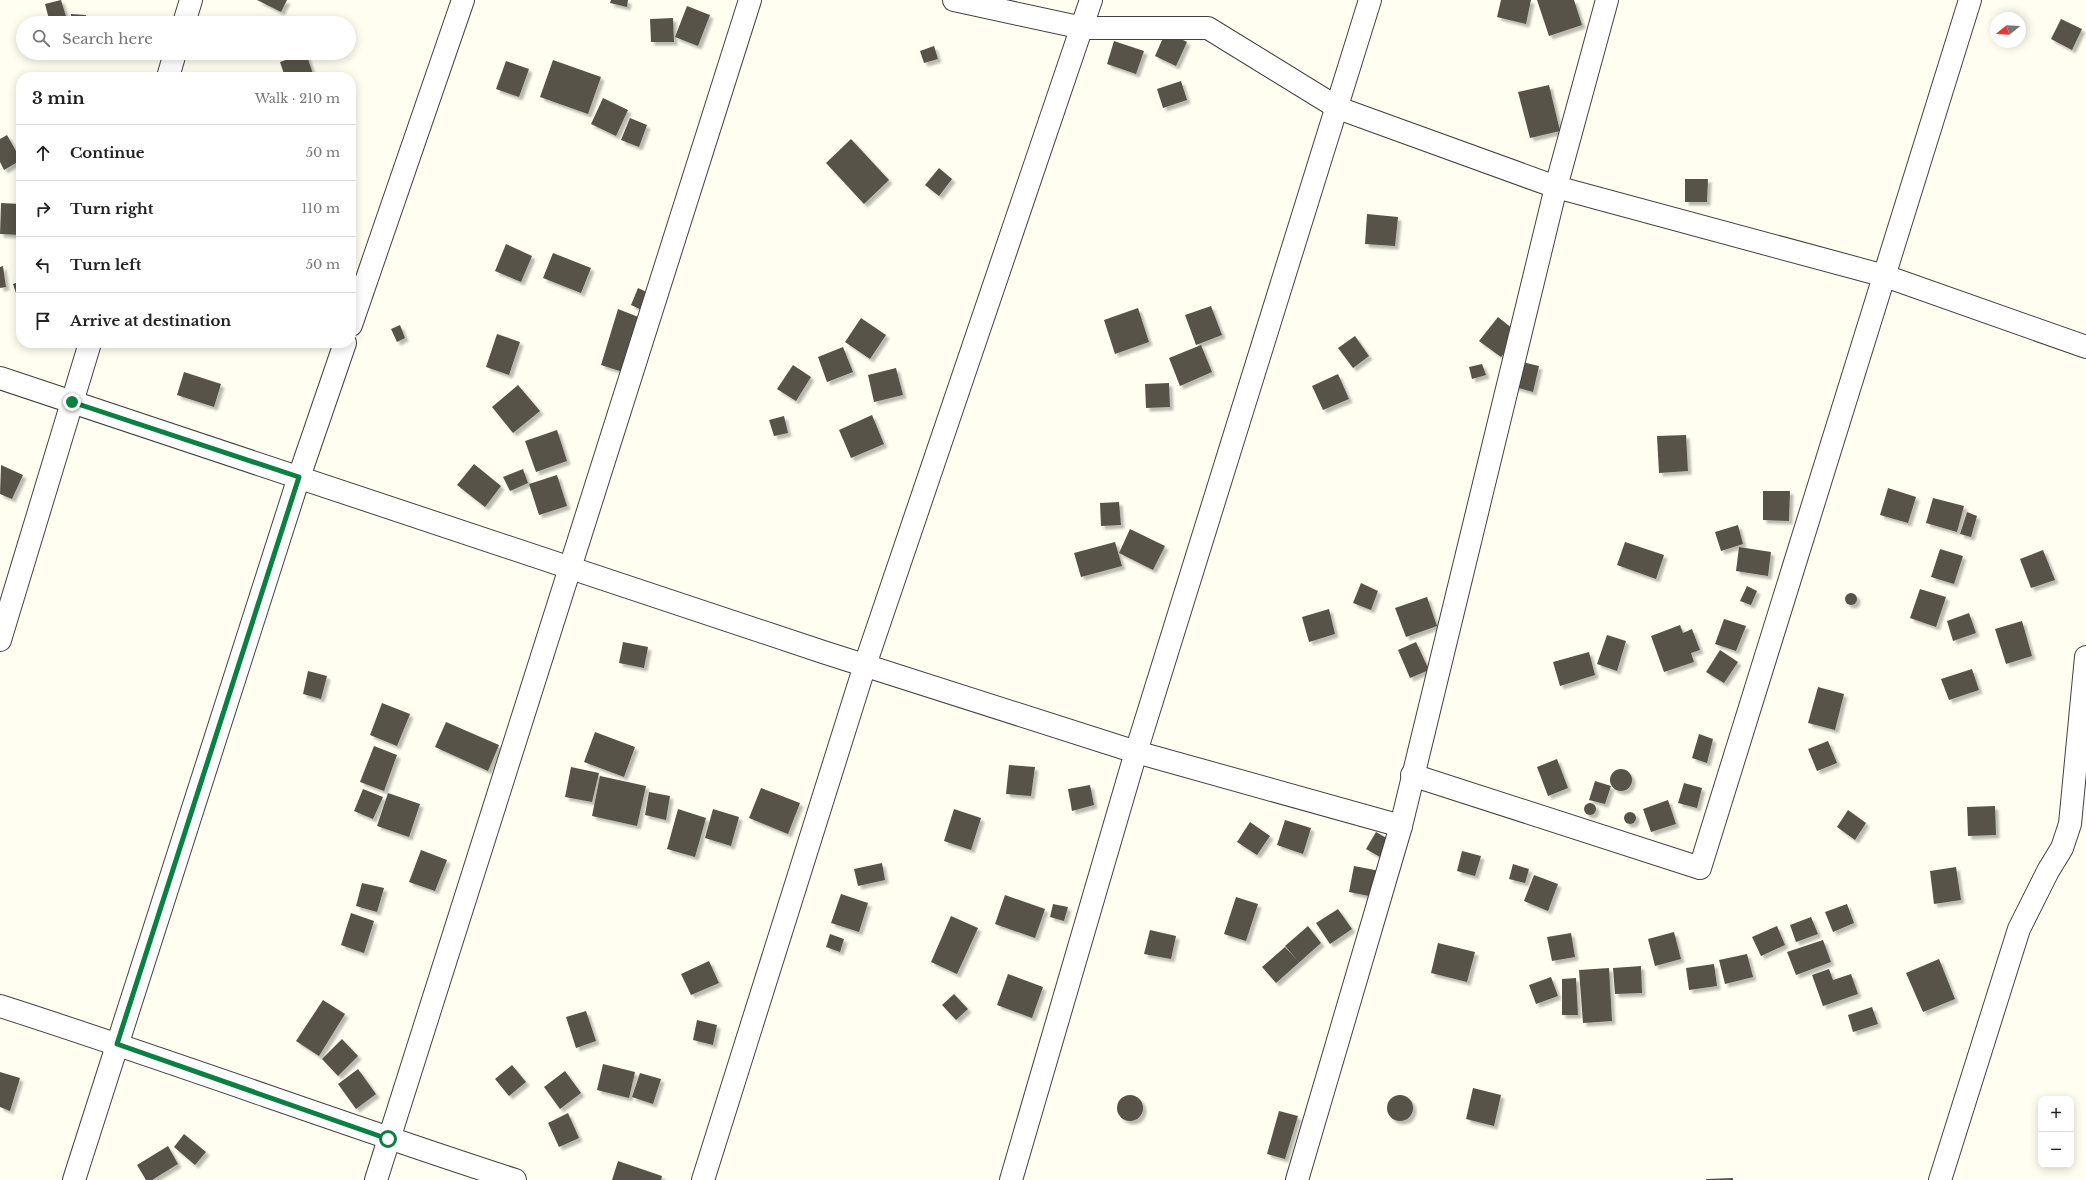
<!DOCTYPE html>
<meta charset="utf-8">
<style>
:root{--surface:#fff;--page:#f6f6f6;--text:#222;--muted:#767676;--line:#e0e0e0}
body{margin:0;font-family:"Libre Baskerville",serif;background:var(--page);color:var(--text)}
.controls{position:absolute;right:12px;bottom:12px;display:grid;overflow:hidden;border-radius:8px;box-shadow:0 2px 10px #0003}
.controls button{width:36px;height:36px;display:grid;place-items:center;padding:0;border:0;border-bottom:1px solid var(--line);background:var(--surface);color:var(--text);font:20px sans-serif}
.compass{position:absolute;left:1990px;top:12px;width:36px;height:36px;border-radius:50%;background:var(--surface);box-shadow:0 2px 10px #0003;rotate:252deg}
.stop{position:absolute;width:12px;height:12px;margin:-9px;border:3px solid #0b8043;border-radius:50%;background:#fff}
.stop.end{background:#0b8043;border-color:#fff;box-shadow:0 1px 4px #0008}
.list{margin:0;padding:0;list-style:none}
h2{display:flex;justify-content:space-between;align-items:center;height:52px;margin:0;padding:0 16px;font-size:17px}
h2 small{font-size:13px;font-weight:400;color:var(--muted)}
.list li{display:grid;grid-template-columns:26px 1fr auto;gap:12px;align-items:center;box-sizing:border-box;height:56px;padding:0 16px;border-top:1px solid var(--line)}
.list b{display:block;font-size:15px;white-space:nowrap}
.list em{font-size:13px;font-style:normal;color:var(--muted)}
.icon{flex:none;width:22px;height:22px;fill:none;stroke:currentColor;stroke-width:2;stroke-linecap:round;stroke-linejoin:round}
.map{position:relative;flex:none;width:2086px;height:1180px;overflow:hidden}
.search{position:absolute;background:var(--surface);box-shadow:0 2px 10px #0003;left:16px;top:16px;width:340px;height:44px;display:flex;align-items:center;gap:10px;box-sizing:border-box;padding:0 14px;border-radius:22px;color:var(--muted);font-size:15px}
.panel{position:absolute;background:var(--surface);box-shadow:0 2px 10px #0003;left:16px;top:72px;width:340px;height:276px;border-radius:16px}
.map>svg:first-child{display:block}
.building{fill:#59524a;filter:url(#shadow)}
.lines{fill:none;stroke-linecap:round;stroke-linejoin:round}
.street-casing{stroke:#424242;stroke-width:24}
.street{stroke:#fff;stroke-width:22}
.route{stroke:#0b8043;stroke-width:5}
</style>
<div class="map">
<svg width="2086" height="1180" viewBox="0 0 2086 1180">
<defs>
<filter id="shadow"><feDropShadow dx="3.5" dy="3.5" stdDeviation="1" flood-color="#0004"/></filter>
</defs>
<rect width="100%" height="100%" fill="#fffef1"/>
<g class="building">
<path d="M61,0L68,23H50L45,4Z"/>
<path d="M257,0H287L281,12Z"/>
<path d="M611,0H628L627,7L610,3Z"/>
<path d="M1501,0H1531L1526,24L1497,17Z"/>
<path d="M1537,0H1574L1582,25L1549,36Z"/>
<path d="M687,6L710,15L698,46L675,37Z"/>
<path d="M71,14L86,15L85,23H70Z"/>
<path d="M673,18L674,42H651L650,19Z"/>
<path d="M2061,19L2082,29L2072,50L2051,39Z"/>
<path d="M1166,31L1187,42L1176,66L1155,56Z"/>
<path d="M1114,41L1144,51L1136,74L1107,64Z"/>
<path d="M934,46L938,59L924,63L920,51Z"/>
<path d="M306,53L314,77H285L280,62Z"/>
<path d="M553,60L601,77L588,114L540,97Z"/>
<path d="M506,61L529,69L519,97L496,89Z"/>
<path d="M1181,81L1187,100L1163,108L1157,89Z"/>
<path d="M1549,85L1560,131L1530,138L1518,92Z"/>
<path d="M603,98L628,110L616,136L591,124Z"/>
<path d="M630,118L647,125L639,147L621,140Z"/>
<path d="M7,135L21,160L4,170L0,162V139Z"/>
<path d="M851,139L889,180L864,204L826,163Z"/>
<path d="M939,168L952,179L939,196L925,185Z"/>
<path d="M1685,179H1708L1707,202H1685Z"/>
<path d="M1,203L21,204V235L0,234Z"/>
<path d="M1367,214L1398,217L1395,246L1365,244Z"/>
<path d="M506,244L532,256L521,282L495,271Z"/>
<path d="M553,253L591,268L581,293L543,278Z"/>
<path d="M3,266L6,287L0,288V267Z"/>
<path d="M21,281V302H19L13,284Z"/>
<path d="M638,288L653,295L646,312L631,305Z"/>
<path d="M1211,306L1222,335L1196,345L1185,315Z"/>
<path d="M1138,308L1149,342L1115,354L1104,320Z"/>
<path d="M618,309L646,320L629,374L601,365Z"/>
<path d="M1498,317L1519,334L1501,357L1479,341Z"/>
<path d="M861,318L886,335L870,359L845,342Z"/>
<path d="M400,325L405,338L397,342L391,329Z"/>
<path d="M497,334L520,342L509,375L486,367Z"/>
<path d="M1355,336L1369,356L1353,368L1338,348Z"/>
<path d="M1201,345L1212,372L1180,386L1169,358Z"/>
<path d="M843,347L853,372L827,382L818,357Z"/>
<path d="M1518,361L1539,366L1533,392L1511,386Z"/>
<path d="M1482,364L1486,375L1472,379L1469,367Z"/>
<path d="M793,365L811,377L796,401L777,389Z"/>
<path d="M896,368L903,395L874,402L868,375Z"/>
<path d="M184,372L221,384L214,407L177,395Z"/>
<path d="M1338,374L1349,399L1323,410L1312,386Z"/>
<path d="M1169,383L1170,407L1146,408L1145,384Z"/>
<path d="M518,385L540,411L513,433L492,407Z"/>
<path d="M872,415L884,444L851,458L839,430Z"/>
<path d="M784,416L788,433L774,436L769,420Z"/>
<path d="M557,430L567,461L536,472L525,441Z"/>
<path d="M1686,435L1688,471L1659,473L1657,436Z"/>
<path d="M474,464L501,486L485,507L457,485Z"/>
<path d="M1,465L23,475L12,499L0,494Z"/>
<path d="M523,469L528,483L510,491L503,477Z"/>
<path d="M557,475L567,506L539,515L529,484Z"/>
<path d="M1888,488L1916,497L1908,523L1880,515Z"/>
<path d="M1763,491H1790L1789,521L1763,520Z"/>
<path d="M1933,498L1964,506L1957,532L1926,523Z"/>
<path d="M1119,502L1121,525L1101,526L1100,503Z"/>
<path d="M1967,512L1977,516L1971,537L1960,534Z"/>
<path d="M1738,525L1743,544L1721,551L1715,532Z"/>
<path d="M1130,529L1165,546L1153,570L1119,553Z"/>
<path d="M1115,542L1122,566L1081,577L1074,553Z"/>
<path d="M1625,542L1664,555L1656,579L1617,565Z"/>
<path d="M1739,547L1771,552L1768,576L1736,571Z"/>
<path d="M1940,549L1963,556L1954,584L1931,577Z"/>
<path d="M2043,550L2055,580L2031,588L2020,559Z"/>
<path d="M1361,583L1378,591L1371,610L1353,603Z"/>
<path d="M1747,586L1757,591L1751,605L1740,601Z"/>
<path d="M1920,589L1946,597L1936,627L1910,618Z"/>
<circle cx="1851" cy="599" r="6"/>
<path d="M1427,597L1437,626L1406,637L1395,608Z"/>
<path d="M1329,609L1335,634L1309,642L1302,617Z"/>
<path d="M1969,613L1976,633L1953,641L1947,621Z"/>
<path d="M1724,619L1746,626L1736,651L1715,644Z"/>
<path d="M2022,621L2032,656L2006,664L1995,629Z"/>
<path d="M1680,625L1683,633L1692,629L1700,650L1691,653L1694,662L1664,672L1651,636Z"/>
<path d="M1607,635L1626,641L1617,671L1597,664Z"/>
<path d="M623,642L648,647L644,668L619,663Z"/>
<path d="M1416,642L1429,670L1410,678L1398,650Z"/>
<path d="M1720,650L1738,662L1724,683L1706,672Z"/>
<path d="M1589,652L1595,675L1560,686L1553,662Z"/>
<path d="M1972,669L1979,690L1949,700L1941,679Z"/>
<path d="M308,671L327,676L321,699L303,694Z"/>
<path d="M1818,687L1844,694L1835,730L1808,723Z"/>
<path d="M382,703L410,714L397,746L370,735Z"/>
<path d="M446,722L499,745L488,771L435,747Z"/>
<path d="M595,732L635,747L624,777L584,762Z"/>
<path d="M1699,734L1713,739L1707,763L1692,758Z"/>
<path d="M1828,741L1837,763L1817,771L1808,749Z"/>
<path d="M374,746L397,755L384,791L360,782Z"/>
<path d="M1557,759L1568,788L1548,796L1537,767Z"/>
<path d="M1009,765L1035,767L1031,796L1006,794Z"/>
<path d="M571,767L599,773L592,802L565,797Z"/>
<circle cx="1621" cy="780" r="11"/>
<path d="M600,776L646,786L637,826L592,816Z"/>
<path d="M1595,781L1611,786L1605,804L1589,800Z"/>
<path d="M1684,783L1702,788L1697,808L1678,803Z"/>
<path d="M1090,785L1094,805L1072,811L1068,789Z"/>
<path d="M761,788L800,803L788,834L749,818Z"/>
<path d="M363,789L383,797L373,819L354,811Z"/>
<path d="M649,792L670,796L666,820L645,815Z"/>
<path d="M388,793L420,804L409,837L377,826Z"/>
<path d="M1668,800L1676,824L1651,832L1643,809Z"/>
<circle cx="1590" cy="809" r="6"/>
<path d="M1995,806L1996,835L1968,836L1967,807Z"/>
<path d="M678,809L706,818L695,857L667,849Z"/>
<path d="M713,809L739,817L731,846L705,838Z"/>
<path d="M954,809L981,818L971,850L944,841Z"/>
<path d="M1848,810L1866,823L1855,840L1837,827Z"/>
<circle cx="1630" cy="818" r="6"/>
<path d="M1285,820L1311,828L1303,854L1277,845Z"/>
<path d="M1250,822L1270,836L1257,855L1237,842Z"/>
<path d="M1376,832L1390,840L1380,857L1366,849Z"/>
<path d="M421,850L447,860L435,891L409,882Z"/>
<path d="M1462,851L1481,856L1475,876L1457,871Z"/>
<path d="M882,863L885,880L858,886L854,869Z"/>
<path d="M1513,864L1529,869L1525,883L1509,879Z"/>
<path d="M1354,866L1380,871L1374,897L1349,892Z"/>
<path d="M1956,867L1961,900L1934,904L1930,871Z"/>
<path d="M1534,875L1558,884L1548,911L1524,901Z"/>
<path d="M362,883L384,888L377,912L356,906Z"/>
<path d="M841,894L868,903L859,932L831,923Z"/>
<path d="M1005,895L1045,909L1035,938L995,924Z"/>
<path d="M1236,897L1258,904L1246,941L1224,934Z"/>
<path d="M1053,904L1068,907L1064,921L1050,917Z"/>
<path d="M1847,904L1854,923L1833,932L1825,912Z"/>
<path d="M1338,909L1352,929L1330,944L1316,923Z"/>
<path d="M351,913L374,921L364,953L341,945Z"/>
<path d="M951,916L978,928L957,974L931,962Z"/>
<path d="M1811,917L1818,934L1796,942L1790,925Z"/>
<path d="M1308,926L1321,943L1276,983L1262,967L1285,947L1298,961L1285,946Z"/>
<path d="M1777,926L1785,945L1761,956L1752,937Z"/>
<path d="M1150,930L1176,936L1171,959L1144,954Z"/>
<path d="M1674,932L1681,959L1655,966L1648,939Z"/>
<path d="M1571,933L1575,957L1552,961L1547,937Z"/>
<path d="M830,934L844,939L840,952L826,947Z"/>
<path d="M1823,940L1831,962L1796,975L1787,952Z"/>
<path d="M1438,943L1475,952L1467,982L1431,973Z"/>
<path d="M1747,954L1753,977L1725,984L1719,960Z"/>
<path d="M1939,959L1955,999L1923,1012L1906,973Z"/>
<path d="M709,961L719,983L691,995L681,974Z"/>
<path d="M1714,964L1717,986L1689,990L1686,968Z"/>
<path d="M1641,966L1642,993L1615,994L1613,968Z"/>
<path d="M1609,968L1612,1021L1583,1023L1579,970Z"/>
<path d="M1829,969L1833,980L1851,974L1858,994L1823,1006L1812,975Z"/>
<path d="M1008,974L1043,987L1032,1018L997,1005Z"/>
<path d="M1551,977L1558,996L1536,1004L1529,985Z"/>
<path d="M1576,978L1578,1015H1562V979Z"/>
<path d="M954,994L968,1009L956,1020L942,1005Z"/>
<path d="M323,1000L345,1014L319,1056L296,1041Z"/>
<path d="M1872,1007L1878,1024L1853,1032L1848,1015Z"/>
<path d="M586,1011L596,1041L576,1048L566,1017Z"/>
<path d="M697,1020L717,1025L713,1045L693,1040Z"/>
<path d="M342,1039L358,1056L338,1076L322,1059Z"/>
<path d="M603,1064L635,1072L629,1098L597,1090Z"/>
<path d="M512,1065L526,1082L509,1096L495,1079Z"/>
<path d="M358,1069L376,1094L356,1109L338,1084Z"/>
<path d="M565,1071L581,1093L560,1109L544,1087Z"/>
<path d="M0,1072L20,1078L10,1111L0,1107Z"/>
<path d="M640,1073L661,1079L653,1104L632,1097Z"/>
<path d="M1473,1088L1501,1095L1494,1126L1466,1119Z"/>
<circle cx="1400" cy="1108" r="13"/>
<circle cx="1130" cy="1108" r="13"/>
<path d="M1279,1111L1298,1116L1285,1159L1267,1154Z"/>
<path d="M568,1113L579,1138L559,1147L548,1123Z"/>
<path d="M184,1134L206,1152L195,1165L174,1147Z"/>
<path d="M168,1146L178,1164L152,1180H146L137,1165Z"/>
<path d="M618,1161L662,1176L661,1180H612Z"/>
<path d="M1733,1178V1180H1706V1179Z"/>
</g>
<g class="lines">
<defs>
<g id="street">
<path d="M954,0L1083,28H1208L1338,108L1556,187L1885,276L2086,347"/>
<path d="M184,23L191,0"/>
<path d="M168,77L175,53"/>
<path d="M351,325L463,0"/>
<path d="M0,378L823,652L1136,752L1401,826"/>
<path d="M0,640L90,343"/>
<path d="M1412,775L1700,868L1970,0"/>
<path d="M0,1006C172,1061 342,1124 515,1180"/>
<path d="M74,1180L299,477L345,343"/>
<path d="M376,1180L750,0"/>
<path d="M703,1180L865,665L1091,0"/>
<path d="M1011,1180L1136,752L1370,0"/>
<path d="M1297,1180L1401,826L1556,187L1607,0"/>
<path d="M1940,1180L2019,929L2048,871L2062,848L2070,824L2086,657"/>
</g>
</defs>
<use href="#street" class="street-casing"/>
<use href="#street" class="street"/>
</g>
<g class="lines">
<path class="route" d="M72,402L299,477L117,1044L388,1139"/>
</g>
</svg>
<div class="controls">
<button>+</button>
<button>−</button>
</div>
<svg class="compass" viewBox="-18 -18 36 36"><path d="M0-13l5 13h-10z" fill="#e53935"/><path d="M0 13l5-13h-10z" fill="#767676"/></svg>
<div class="stop" style="left:388px;top:1139px"></div>
<div class="stop end" style="left:72px;top:402px"></div>
<div class="search"><svg class="icon" aria-label="search" viewBox="0 0 24 24"><circle cx="10" cy="10" r="6"/><path d="M15 15l6 6"/></svg>Search here</div>
<section class="panel">
<h2>3 min<small>Walk · 210 m</small></h2>
<ul class="list">
<li><svg class="icon" aria-label="ahead" viewBox="0 0 24 24"><path d="M12 20V5M6 11l6-6 6 6"/></svg><div><b>Continue</b></div><em>50 m</em></li>
<li><svg class="icon" aria-label="right" viewBox="0 0 24 24"><path d="M7 20v-9h11M14 6l5 5-5 5"/></svg><div><b>Turn right</b></div><em>110 m</em></li>
<li><svg class="icon" aria-label="left" viewBox="0 0 24 24"><path d="M17 20v-9H6M10 6l-5 5 5 5"/></svg><div><b>Turn left</b></div><em>50 m</em></li>
<li><svg class="icon" aria-label="arrive" viewBox="0 0 24 24"><path d="M6 21V4h12l-3 4 3 4H6"/></svg><div><b>Arrive at destination</b></div></li>
</ul>
</section>
</div>
